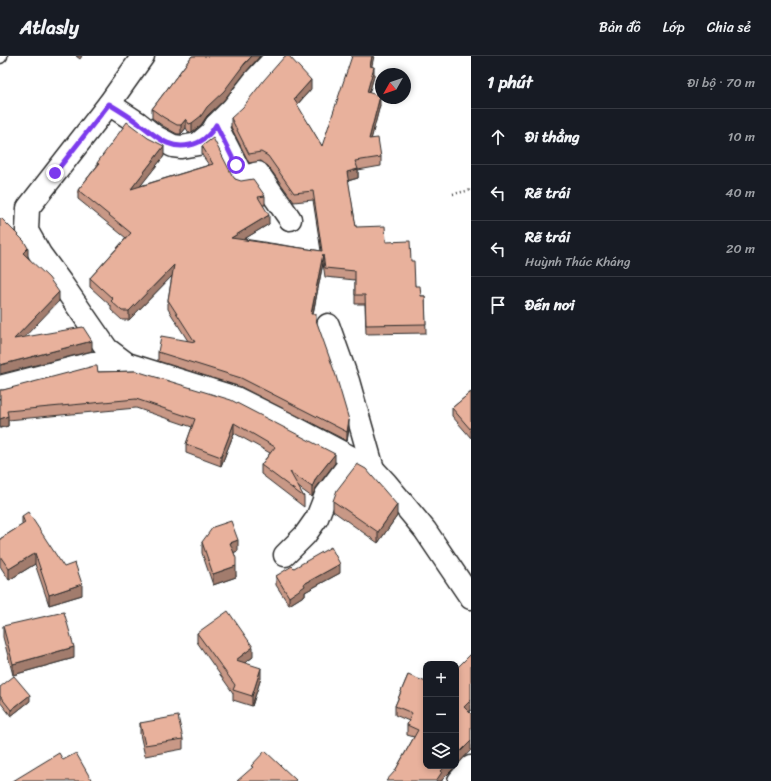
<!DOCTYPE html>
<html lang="vi">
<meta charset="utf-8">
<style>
:root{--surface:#171b24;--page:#242831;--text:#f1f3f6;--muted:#9ea1a6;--line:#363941}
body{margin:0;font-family:Sriracha,sans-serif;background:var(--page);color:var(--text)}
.controls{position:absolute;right:12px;bottom:12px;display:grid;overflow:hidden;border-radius:8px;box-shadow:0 2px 6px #0003}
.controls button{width:36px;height:36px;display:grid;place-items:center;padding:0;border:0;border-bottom:1px solid var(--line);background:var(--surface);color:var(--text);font:20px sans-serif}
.compass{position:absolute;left:375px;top:12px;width:36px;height:36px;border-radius:50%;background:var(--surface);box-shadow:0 2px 6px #0003;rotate:230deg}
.stop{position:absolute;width:12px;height:12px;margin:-9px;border:3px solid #7c3aed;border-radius:50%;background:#fff}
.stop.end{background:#7c3aed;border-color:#fff;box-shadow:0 1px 4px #0008}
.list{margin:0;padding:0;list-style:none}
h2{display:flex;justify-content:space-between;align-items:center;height:52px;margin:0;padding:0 16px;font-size:17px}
h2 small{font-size:13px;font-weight:400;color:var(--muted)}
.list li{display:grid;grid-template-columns:26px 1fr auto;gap:12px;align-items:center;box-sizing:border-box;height:56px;padding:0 16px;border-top:1px solid var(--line)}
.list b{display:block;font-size:15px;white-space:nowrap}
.list p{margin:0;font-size:13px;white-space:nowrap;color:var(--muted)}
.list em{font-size:13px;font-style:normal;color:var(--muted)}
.icon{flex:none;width:22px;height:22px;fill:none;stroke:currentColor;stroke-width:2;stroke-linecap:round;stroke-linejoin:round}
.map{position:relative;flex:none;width:471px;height:725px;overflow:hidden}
header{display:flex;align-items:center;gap:24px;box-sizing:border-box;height:56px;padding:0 20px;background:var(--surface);border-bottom:1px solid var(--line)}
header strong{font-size:19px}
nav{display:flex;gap:22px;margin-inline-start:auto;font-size:14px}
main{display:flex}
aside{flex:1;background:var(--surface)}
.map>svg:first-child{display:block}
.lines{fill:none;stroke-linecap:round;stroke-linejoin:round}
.service-casing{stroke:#2b2b2b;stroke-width:15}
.minor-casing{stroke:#2b2b2b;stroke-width:25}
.secondary-casing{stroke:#2b2b2b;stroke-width:25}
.path{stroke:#2b2b2b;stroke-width:2.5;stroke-dasharray:1 3;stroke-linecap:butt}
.service{stroke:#fff;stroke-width:12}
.minor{stroke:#fff;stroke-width:22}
.secondary{stroke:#fff;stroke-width:22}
.wall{fill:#c89886;stroke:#2b2b2b}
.shaded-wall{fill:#a27c6d;stroke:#2b2b2b}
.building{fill:#e8b19c;stroke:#2b2b2b}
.route{stroke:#7c3aed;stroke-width:5}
</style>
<header>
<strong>Atlasly</strong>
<nav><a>Bản đồ</a><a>Lớp</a><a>Chia sẻ</a></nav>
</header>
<main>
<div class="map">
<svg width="471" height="725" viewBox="0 0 471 725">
<rect width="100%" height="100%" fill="#fff"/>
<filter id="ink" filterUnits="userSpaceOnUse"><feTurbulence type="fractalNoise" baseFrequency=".025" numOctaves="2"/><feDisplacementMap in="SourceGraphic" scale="8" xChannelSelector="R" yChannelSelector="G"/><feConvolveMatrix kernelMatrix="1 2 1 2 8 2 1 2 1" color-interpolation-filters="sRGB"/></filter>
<g filter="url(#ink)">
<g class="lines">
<defs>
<path id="service" d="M0,1L1,0"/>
<g id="minor">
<path d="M143,0L109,48L28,152L27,175L40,198L62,228L107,293L127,308L236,342L284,366L373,413L386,427L425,474L471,542"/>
<path d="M109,48L138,67L156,81L173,90L181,91L198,88L211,77L216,69L233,52L254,25L277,0"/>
<path d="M216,69L243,122L258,117L290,163"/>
<path d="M328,269L348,325L373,413"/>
<path d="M0,331L93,307L127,308"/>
<path d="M285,499L305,479L317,462L326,439L353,403"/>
</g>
<path id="secondary" d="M459,725L471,711"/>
</defs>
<use href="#service" class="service-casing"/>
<use href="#minor" class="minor-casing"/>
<use href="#secondary" class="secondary-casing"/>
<path class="path" d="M453,138L471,134"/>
<use href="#service" class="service"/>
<use href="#minor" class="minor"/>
<use href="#secondary" class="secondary"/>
</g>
<g class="wall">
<path d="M76,0H82L80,3Z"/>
<path d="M192,0H260L245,17L224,44L207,60L201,69L192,76L189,77L186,72L181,78H177L163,70L152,62V53Z"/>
<path d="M372,10L374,20L369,37L380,49L371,83L381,101V110L358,114V122L348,125L356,171L386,186L411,205L415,230L421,240H425L426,277L366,278L365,248H355V224L325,221L323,207L313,258L316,264L349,373L347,385L241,331L158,305V296L188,285L168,253V244L172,220L129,264H122L111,254V250L90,231V222L126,182L78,143V134L97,110V107L164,100L140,130L209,109L202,99V90L235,123L265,140V149H263L269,168L244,183L321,195L313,144L294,146L268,110L261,105L249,107L231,71V62L311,33L297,49L322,90Z"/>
<path d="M136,315L335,407L316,432L312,441L298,431L304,441V451L261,418V409L270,397L234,377L221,410L186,397V388L192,371L136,352L8,364V370L0,372V334H3L98,316Z"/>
<path d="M471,336V382L452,360V352Z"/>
<path d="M333,445L397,460L378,487L333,455Z"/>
<path d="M22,460L82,539L49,549L35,508L9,524L0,510V483L22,469Z"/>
<path d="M202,486L238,495L234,496L236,521L213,529L202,497Z"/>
<path d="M294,512L340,517L305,536V539L289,549L276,529V520Z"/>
<path d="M3,570L74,602L13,619L3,581Z"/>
<path d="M197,577L253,601L245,607L261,622L252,650L233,644V637L197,586Z"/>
<path d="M408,619L426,710H456L442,724V725L395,715L414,681L407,679V669L409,665L395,659V650Z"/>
<path d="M0,631L30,645L11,660L0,646Z"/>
<path d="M140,667L183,683V693L145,700L140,678Z"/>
</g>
<g class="shaded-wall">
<path d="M252,0H260L245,17L224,44L207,60L201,69L192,76V67Z"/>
<path d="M372,0H374L370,19V10Z"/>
<path d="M374,11V20L367,45V36Z"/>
<path d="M311,24V33L294,52V43Z"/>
<path d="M380,40V49L369,92V83Z"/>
<path d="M186,63V72L181,78V69Z"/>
<path d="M164,90V100L131,142V133Z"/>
<path d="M358,113V122L347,125V116Z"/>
<path d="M269,159V168L231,191V182Z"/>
<path d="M28,192V202L23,197Z"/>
<path d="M323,198V207L311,267V258Z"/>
<path d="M174,209V218L129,264V255Z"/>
<path d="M59,236V245L14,292V283Z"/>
<path d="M92,285V295L0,318V309Z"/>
<path d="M8,360V370L0,372V363Z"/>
<path d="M349,364V373L347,385V376Z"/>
<path d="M234,367V377L221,410V401Z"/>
<path d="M335,398V407L316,432L312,441V431L316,422Z"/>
<path d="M397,449V460L378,487V476Z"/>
<path d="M238,484V495L230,498V487Z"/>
<path d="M35,497V508L9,524V513Z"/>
<path d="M340,508V517L305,536V539L289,549V541L304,528Z"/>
<path d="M236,510V521L213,529V518Z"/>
<path d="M82,528V539L49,549V539Z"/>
<path d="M74,591V602L13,619V608Z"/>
<path d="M253,591V601L236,613V604Z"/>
<path d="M261,612V622L252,650V640Z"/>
<path d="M30,639V645L11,660V654Z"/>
<path d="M471,644V654L464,660V651Z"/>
<path d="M471,685V694L456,710V700Z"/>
<path d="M446,710H456L442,724V725H436L441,715Z"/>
</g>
<g class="building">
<path d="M192,0H252L245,7L224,35L207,51L201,60L192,67L189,68L186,63L181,69H177L163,61L152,53Z"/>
<path d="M285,0H289L311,24L294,43L322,90L352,0H372L370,10L374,11L367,36L380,40L369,83L378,82L381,101L355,105L358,113L347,116L356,171L385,170L386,186L410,185L411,205H414L415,230H420L421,240H425L426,268L366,269L365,239H355V215L325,212L323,198L311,258H316V264L336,320L349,364L347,376L241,322L158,296L161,280L195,286L168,244L174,209L129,255H122L111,245L113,243L90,222L131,177L78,134L99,108L97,107L127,66L148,82L164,90L131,133L213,108L202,90L213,82L232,119L235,123L241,125L253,123L265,140L258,141L269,159L231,182L322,195L313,135L294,137L268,100L261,96L249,98L231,62L243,51L264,24Z"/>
<path d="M1,162L24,185L28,192L23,197L49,222L59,236L14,283L83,271L92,285L0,309V163Z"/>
<path d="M94,310H97L98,316L136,315L231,344L335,398L316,422L312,431L290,416L304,441L261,409L275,391L234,367L221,401L186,388L195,363L136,343L7,355L8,360L0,363V334H3Z"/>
<path d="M471,336V374L452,352Z"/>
<path d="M357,408L366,413L397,449L378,476L333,445L337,434Z"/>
<path d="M28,456L64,511L75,507L82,528L49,539L35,497L9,513L0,500V483L25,467L22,460Z"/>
<path d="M231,465L238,484L230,487L236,502V510L213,518L202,486L213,471Z"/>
<path d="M331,491L340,508L304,528L305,530L289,541L276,520L292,510L294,512Z"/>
<path d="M228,555L253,591L236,604L261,612L252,640L233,634L235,629L197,577Z"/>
<path d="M64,556L74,591L13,608L3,570Z"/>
<path d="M471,598V644L464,651L471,658V685L456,700V613Z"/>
<path d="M408,619L426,626V710H446L441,715L442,716L436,725H386L395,715L418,674L407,669L412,657L395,650Z"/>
<path d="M14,620L30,639L11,654L0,640V631Z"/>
<path d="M178,660L183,683L145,689L140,667Z"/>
<path d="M265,695L296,724L295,725H237L253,711L251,710Z"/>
<path d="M59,697L63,704L76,697L92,725H13Z"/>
</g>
</g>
<g class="lines" filter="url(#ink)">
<path class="route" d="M55,117L109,48C119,54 129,60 138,67C156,79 167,94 190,89C202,87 210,79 216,69L236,109"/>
</g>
</svg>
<div class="controls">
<button>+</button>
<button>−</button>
<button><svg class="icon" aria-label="layers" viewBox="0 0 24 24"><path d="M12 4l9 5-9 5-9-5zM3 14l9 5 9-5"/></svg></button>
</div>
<svg class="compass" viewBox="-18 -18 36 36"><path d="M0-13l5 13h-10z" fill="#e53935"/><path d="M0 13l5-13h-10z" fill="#9ea1a6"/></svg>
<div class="stop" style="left:236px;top:109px"></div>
<div class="stop end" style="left:55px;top:117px"></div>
</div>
<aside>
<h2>1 phút<small>Đi bộ · 70 m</small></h2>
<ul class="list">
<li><svg class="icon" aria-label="ahead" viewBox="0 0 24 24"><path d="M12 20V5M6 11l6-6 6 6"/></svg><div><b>Đi thẳng</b></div><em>10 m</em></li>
<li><svg class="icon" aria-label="left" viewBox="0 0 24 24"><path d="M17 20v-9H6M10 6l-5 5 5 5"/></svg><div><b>Rẽ trái</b></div><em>40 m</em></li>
<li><svg class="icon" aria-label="left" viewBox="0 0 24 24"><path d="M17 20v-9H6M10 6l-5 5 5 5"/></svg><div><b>Rẽ trái</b><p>Huỳnh Thúc Kháng</p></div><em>20 m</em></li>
<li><svg class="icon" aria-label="arrive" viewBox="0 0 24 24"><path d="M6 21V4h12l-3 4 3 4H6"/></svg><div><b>Đến nơi</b></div></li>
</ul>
</aside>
</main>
